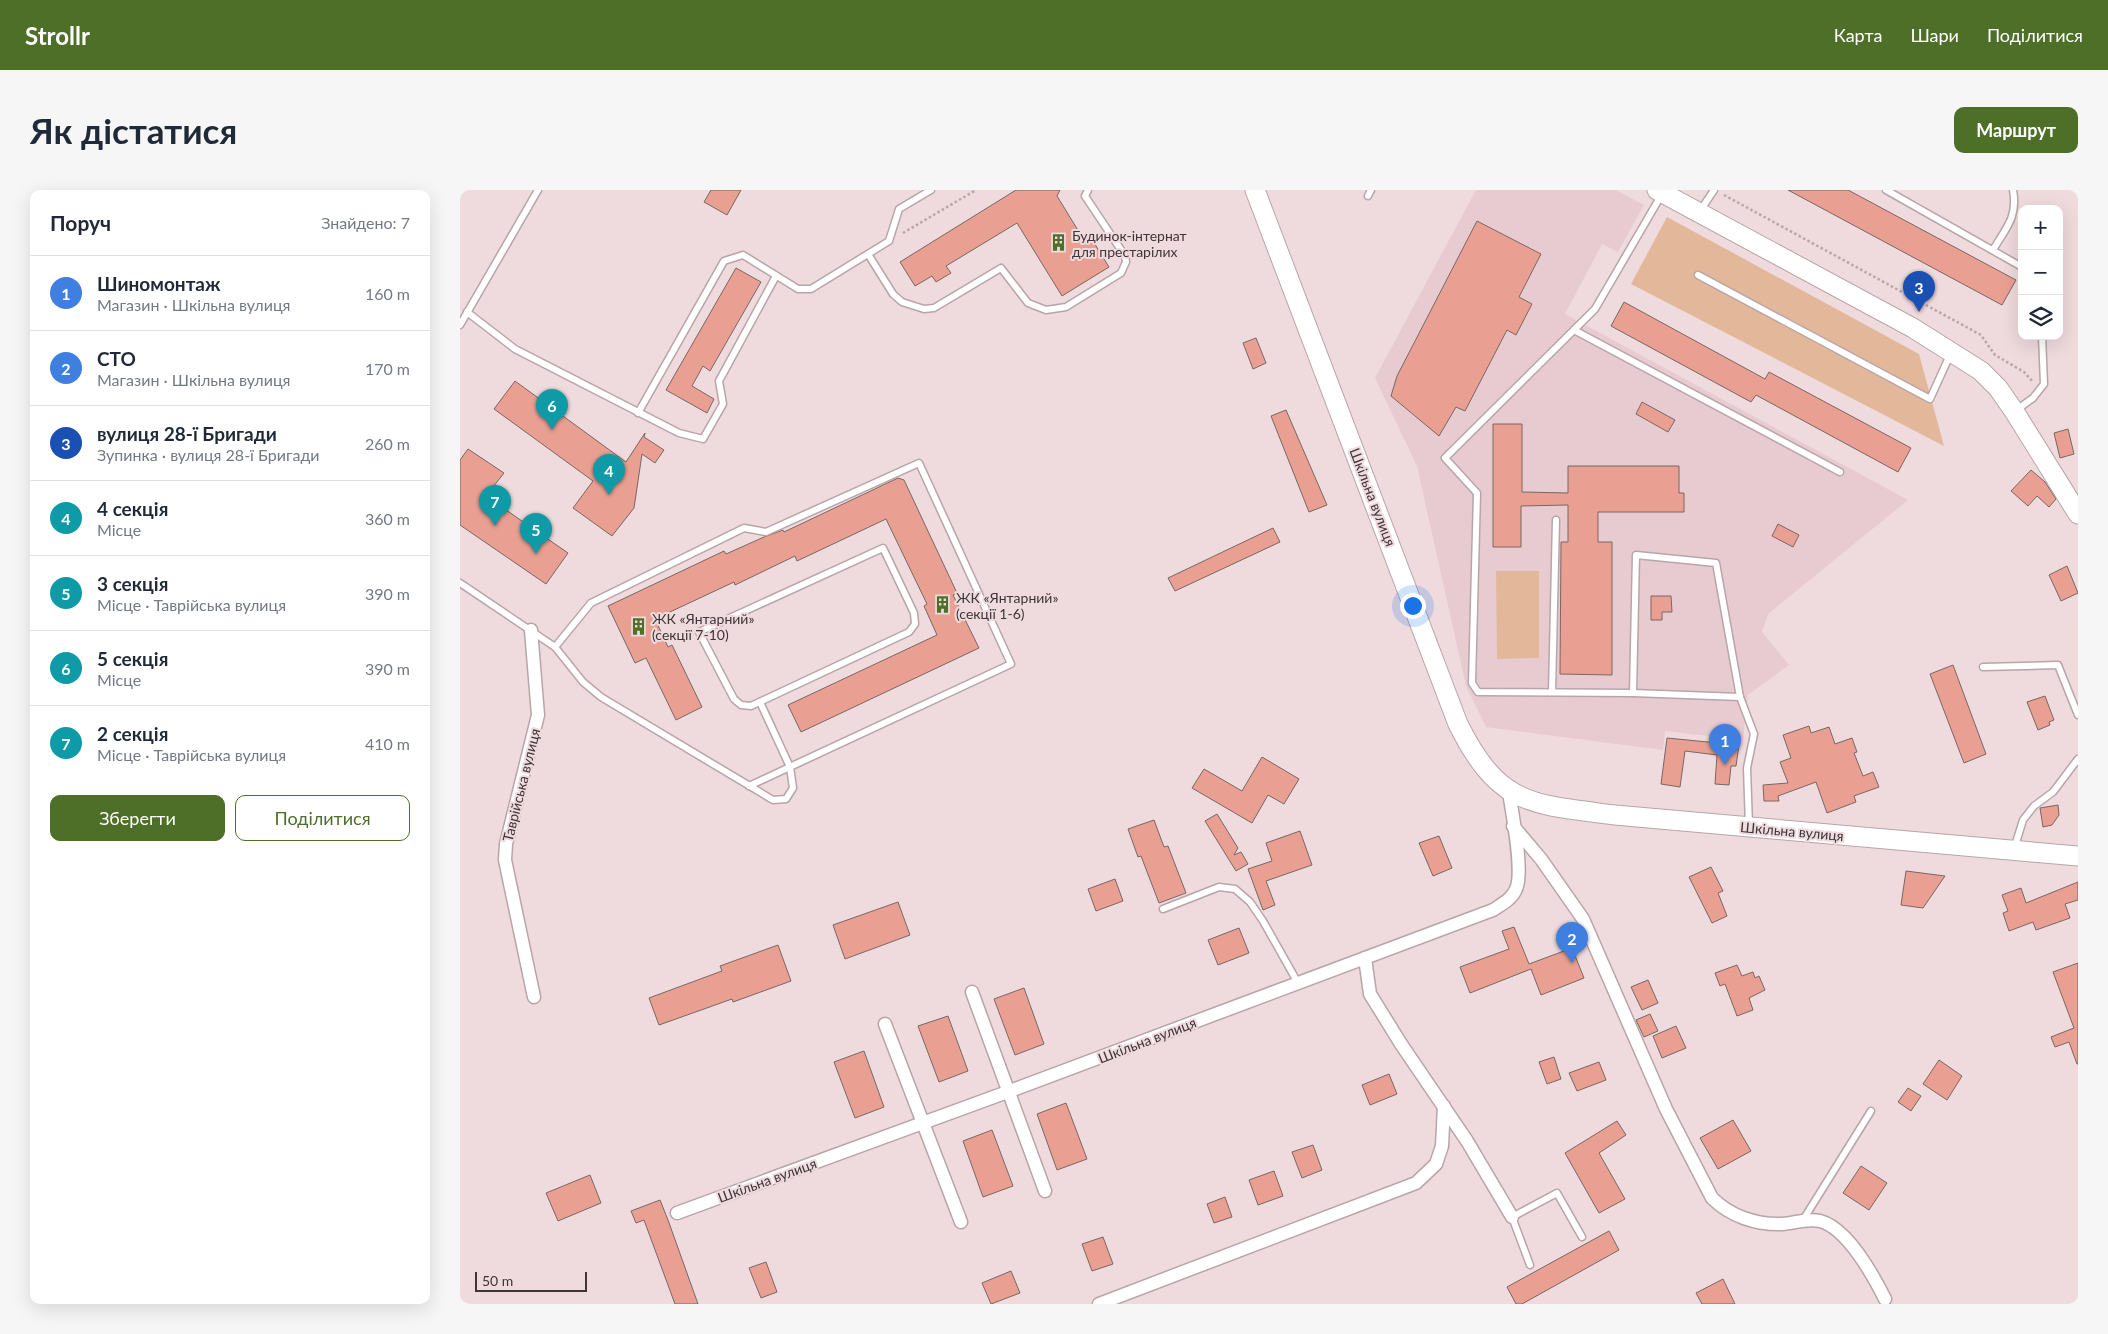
<!DOCTYPE html>
<html lang="uk">
<meta charset="utf-8">
<style>
:root{--surface:#fff;--page:#f6f6f7;--text:#1f2937;--muted:#747a83;--line:#e0e1e3;--accent:#4d6f27}
body{margin:0;font-family:Lato,sans-serif;background:var(--page);color:var(--text)}
.controls{position:absolute;right:15px;top:15px;display:grid;overflow:hidden;border-radius:10px;box-shadow:0 5px 20px #0002}
.controls button{width:45px;height:45px;display:grid;place-items:center;padding:0;border:0;border-bottom:1px solid var(--line);background:var(--surface);color:var(--text);font:25px sans-serif}
.scale{position:absolute;left:15px;bottom:12px;width:112px;box-sizing:border-box;padding-left:5px;border:2px solid #3d3537;border-top:0;font-size:14px;line-height:18px;white-space:nowrap;color:#3d3537;-webkit-text-stroke:4px #efdadd;paint-order:stroke}
.you{position:absolute;left:952px;top:415px;width:18px;height:18px;margin:-12px;border:4px solid #fff;border-radius:50%;background:#1a73e8;box-shadow:0 0 0 8px #1a73e833}
.badge{display:grid;place-items:center;width:32px;height:32px;border-radius:50%;background:var(--accent);color:#fff;font-size:16px;font-weight:700}
.pin{position:absolute;translate:-50% -41px;filter:drop-shadow(0 1px 2px #0008)}
.pin::after{content:'';position:absolute;top:26px;width:18px;height:15px;background:inherit;clip-path:polygon(0 0,100% 0,50% 100%)}
.list{margin:0;padding:0;list-style:none}
h2{display:flex;justify-content:space-between;align-items:center;height:65px;margin:0;padding:0 20px;font-size:21px}
h2 small{font-size:16px;font-weight:400;color:var(--muted)}
.list li{display:grid;grid-template-columns:32px 1fr auto;gap:15px;align-items:center;box-sizing:border-box;height:75px;padding:0 20px;border-top:1px solid var(--line)}
.list b{display:block;font-size:19px;white-space:nowrap}
.list p{margin:0;font-size:16px;white-space:nowrap;color:var(--muted)}
.list em{font-size:16px;font-style:normal;color:var(--muted)}
.actions{display:flex;gap:10px;padding:15px 20px}
.actions a{flex:1;padding:11px 0;border:1px solid var(--accent);border-radius:10px;text-align:center;font-size:18px;color:var(--accent)}
.actions .main{background:var(--accent);color:#fff}
.icon{flex:none;width:28px;height:28px;fill:none;stroke:currentColor;stroke-width:2;stroke-linecap:round;stroke-linejoin:round}
.map{position:relative;flex:none;width:1618px;height:1114px;overflow:hidden;border-radius:10px}
header{display:flex;align-items:center;gap:30px;box-sizing:border-box;height:70px;padding:0 25px;background:var(--accent);color:#fff}
header strong{font-size:24px}
nav{display:flex;gap:28px;margin-inline-start:auto;font-size:18px}
.intro{display:flex;align-items:center;justify-content:space-between;box-sizing:border-box;height:120px;padding:0 30px}
h1{margin:0;font-size:35px}
.button{padding:12px 22px;border-radius:10px;background:var(--accent);color:#fff;font-size:18px;font-weight:700}
main{display:flex;gap:30px;padding:0 30px}
aside{flex:1;background:var(--surface);border-radius:10px;box-shadow:0 5px 20px #0002}
.map>svg:first-child{display:block}
.built{fill:#e8cbd0}
.green{fill:#e3b89a}
.building{fill:#e9a093;stroke:#786763}
.lines{fill:none;stroke-linecap:round;stroke-linejoin:round}
.lane-casing{stroke:#b8a5a8;stroke-width:9}
.street-casing{stroke:#b8a5a8;stroke-width:15}
.secondary-casing{stroke:#b8a5a8;stroke-width:21}
.path{stroke:#b7a6a9;stroke-width:2.5;stroke-dasharray:2.5 2.5;stroke-linecap:butt}
.lane{stroke:#fff;stroke-width:6}
.street{stroke:#fff;stroke-width:12}
.secondary{stroke:#fff;stroke-width:19}
.labels{text-anchor:middle;dominant-baseline:central;stroke-width:4;stroke-linejoin:round;paint-order:stroke}
.poi-label{font-size:14px;fill:#3d3537;stroke:#efdadd;text-anchor:start}
.street-label{font-size:14px;fill:#3d3537;stroke:#efdadd}
</style>
<header>
<strong>Strollr</strong>
<nav><a>Карта</a><a>Шари</a><a>Поділитися</a></nav>
</header>
<div class="intro"><h1>Як дістатися</h1><a class="button">Маршрут</a></div>
<main>
<aside>
<h2>Поруч<small>Знайдено: 7</small></h2>
<ul class="list">
<li><span class="badge" style="background:#3f7fe0">1</span><div><b>Шиномонтаж</b><p>Магазин · Шкільна вулиця</p></div><em>160 m</em></li>
<li><span class="badge" style="background:#3f7fe0">2</span><div><b>СТО</b><p>Магазин · Шкільна вулиця</p></div><em>170 m</em></li>
<li><span class="badge" style="background:#1a4fb4">3</span><div><b>вулиця 28-ї Бригади</b><p>Зупинка · вулиця 28-ї Бригади</p></div><em>260 m</em></li>
<li><span class="badge" style="background:#0f9aa8">4</span><div><b>4 секція</b><p>Місце</p></div><em>360 m</em></li>
<li><span class="badge" style="background:#0f9aa8">5</span><div><b>3 секція</b><p>Місце · Таврійська вулиця</p></div><em>390 m</em></li>
<li><span class="badge" style="background:#0f9aa8">6</span><div><b>5 секція</b><p>Місце</p></div><em>390 m</em></li>
<li><span class="badge" style="background:#0f9aa8">7</span><div><b>2 секція</b><p>Місце · Таврійська вулиця</p></div><em>410 m</em></li>
</ul>
<div class="actions"><a class="main">Зберегти</a><a>Поділитися</a></div>
</aside>
<div class="map">
<svg width="1618" height="1114" viewBox="0 0 1618 1114">
<rect width="100%" height="100%" fill="#efdadd"/>
<path class="built" d="M1016,0H1156L1184,15L1158,62L1142,54L1105,124L1448,310L1308,424L1302,442L1329,475L1288,505L1283,550L1205,541L1203,560L1026,537L1006,496L957,276L915,188Z"/>
<g class="green">
<path d="M1207,27L1459,164L1484,256L1171,94Z"/>
<path d="M1036,381H1079V468L1037,469Z"/>
</g>
<g class="building">
<path d="M251,0H281L267,25L244,12Z"/>
<path d="M556,0H600L597,6L627,55L633,51L649,77L602,106L557,33L486,76L491,83L476,92L472,86L455,96L440,72Z"/>
<path d="M1328,0H1388L1556,90L1542,115Z"/>
<path d="M1017,31L1081,64L1059,107L1072,114L1056,145L1047,140L1005,221L996,217L979,246L931,206L937,186Z"/>
<path d="M276,78L301,92L250,181L243,176L232,196L254,209L247,223L206,200Z"/>
<path d="M1164,112L1305,189L1309,182L1451,258L1438,282L1296,205L1291,212L1151,136Z"/>
<path d="M796,148L806,173L793,179L783,153Z"/>
<path d="M55,191L166,272L185,243L184,247L204,260L195,273L182,264L174,318L152,346L113,318L133,291L34,219Z"/>
<path d="M1182,212L1215,230L1208,242L1176,224Z"/>
<path d="M826,220L867,315L849,322L811,226Z"/>
<path d="M1033,234H1062V302L1108,303V276H1219V303H1224V322H1138V352H1152V485L1100,484L1101,352H1108V315L1061,316V357H1033Z"/>
<path d="M1608,239L1614,264L1600,268L1594,243Z"/>
<path d="M8,259L44,283L26,306L108,363L86,394L0,335V270Z"/>
<path d="M1571,280L1585,292L1596,309L1589,317L1577,306L1568,316L1551,301Z"/>
<path d="M438,288L444,290L497,403L493,405L519,458L341,542L328,515L477,445L464,416L467,414L426,329L337,371L335,366L275,395L274,392L195,429L208,457L212,455L242,517L216,530L186,468L175,473L148,416L264,361L266,364L304,347L323,340L324,342Z"/>
<path d="M1318,334L1339,345L1333,357L1312,346Z"/>
<path d="M813,338L820,352L715,401L708,388Z"/>
<path d="M1607,376L1618,403L1601,411L1589,385Z"/>
<path d="M1191,406H1211L1212,422H1202V430H1191Z"/>
<path d="M1493,475L1526,564L1504,573L1470,484Z"/>
<path d="M1585,506L1594,530L1589,532L1590,535L1578,540L1567,512Z"/>
<path d="M1349,536L1351,543L1369,537L1375,554L1392,548L1397,562L1394,563L1403,586L1413,582L1419,597L1394,606L1396,612L1367,623L1356,592L1318,606L1319,611H1304L1303,595L1328,593L1320,572L1331,568L1323,545Z"/>
<path d="M1207,548L1279,555L1276,576H1271L1269,595L1255,594L1257,565L1225,561L1220,597L1201,594Z"/>
<path d="M802,567L839,589L824,614L808,605L792,633L732,598L744,579L782,601Z"/>
<path d="M1598,615L1599,625L1592,635L1583,637L1580,618Z"/>
<path d="M757,624L778,658L774,665L781,662L788,674L776,681L745,631Z"/>
<path d="M694,630L704,657L708,656L726,703L699,713L681,666L678,667L668,639Z"/>
<path d="M840,641L852,675L806,691L815,715L803,720L788,679L812,671L806,653Z"/>
<path d="M979,646L992,678L973,686L959,653Z"/>
<path d="M1251,677L1263,701L1258,703L1267,726L1252,733L1229,687Z"/>
<path d="M1446,681L1485,686L1463,718L1441,715Z"/>
<path d="M655,689L663,711L636,721L628,699Z"/>
<path d="M1618,692V710L1605,714L1610,728L1576,740L1573,732L1549,741L1543,723L1548,721L1542,705L1561,698L1566,713Z"/>
<path d="M438,712L450,745L385,769L373,735Z"/>
<path d="M1054,737L1069,774L1112,758L1124,788L1081,805L1071,779L1010,803L1000,777L1049,759L1042,741Z"/>
<path d="M779,738L789,763L758,775L748,750Z"/>
<path d="M318,755L331,791L273,812L272,809L199,835L189,808L262,781L260,776Z"/>
<path d="M1618,773V874H1617L1609,852L1595,857L1591,847L1614,838L1593,782Z"/>
<path d="M1277,775L1282,786L1293,782L1295,788L1299,786L1305,800L1289,808L1293,820L1277,826L1265,794L1260,796L1255,783Z"/>
<path d="M1188,790L1198,813L1182,820L1171,797Z"/>
<path d="M564,798L584,854L555,865L534,809Z"/>
<path d="M1190,824L1198,841L1184,847L1176,830Z"/>
<path d="M488,826L508,881L479,892L458,836Z"/>
<path d="M1216,836L1226,858L1202,868L1193,846Z"/>
<path d="M404,861L424,917L395,928L374,872Z"/>
<path d="M1094,867L1101,889L1087,894L1079,872Z"/>
<path d="M1479,870L1502,886L1487,910L1463,894Z"/>
<path d="M1139,872L1146,890L1117,901L1109,883Z"/>
<path d="M929,884L937,904L910,915L902,895Z"/>
<path d="M1448,898L1461,906L1451,921L1438,912Z"/>
<path d="M606,913L627,969L597,980L577,924Z"/>
<path d="M1273,930L1291,961L1258,979L1240,948Z"/>
<path d="M1157,931L1166,945L1139,963L1165,1009L1139,1023L1105,963Z"/>
<path d="M532,940L553,996L523,1007L503,951Z"/>
<path d="M853,955L862,980L842,988L832,962Z"/>
<path d="M1401,976L1427,993L1409,1020L1383,1003Z"/>
<path d="M814,981L823,1006L798,1015L789,990Z"/>
<path d="M130,985L141,1013L98,1031L86,1003Z"/>
<path d="M765,1007L772,1027L754,1033L747,1014Z"/>
<path d="M200,1010L208,1030L238,1114H215L184,1030L176,1033L171,1021Z"/>
<path d="M1149,1041L1159,1060L1062,1114H1056L1047,1097Z"/>
<path d="M643,1047L653,1074L632,1081L622,1054Z"/>
<path d="M306,1072L317,1102L301,1108L289,1078Z"/>
<path d="M551,1081L560,1103L531,1114L522,1093Z"/>
<path d="M1263,1089L1275,1114H1242L1236,1103Z"/>
</g>
<g class="lines">
<defs>
<g id="lane">
<path d="M1426,0L1562,77"/>
<path d="M1202,4L1135,119L985,268L1017,303L1012,493L1018,502L1173,503L1280,507"/>
<path d="M908,6L911,0"/>
<path d="M1240,21L1254,0"/>
<path d="M1533,60C1546,38 1558,27 1553,0"/>
<path d="M408,64L433,104L442,112L464,119L474,118L541,78L568,113L586,120L606,117L661,83L666,72L665,66L625,6L628,0"/>
<path d="M1238,85L1470,209L1490,165"/>
<path d="M7,122L55,159L219,243L243,249L263,214L259,191L316,86"/>
<path d="M0,135L78,0"/>
<path d="M1114,140L1380,282"/>
<path d="M1555,221L1573,208L1584,194L1582,146"/>
<path d="M178,223L264,71L283,65L338,99H351L429,51L439,19L471,0"/>
<path d="M423,358L454,423L455,434L449,442L291,516L281,515L274,509L239,442Z"/>
<path d="M0,393L95,457L123,492L141,507L313,610L326,609L333,598L330,577L300,512"/>
<path d="M95,457L131,413L284,338L306,342L459,273L551,474L289,596"/>
<path d="M1523,477L1598,475L1618,525"/>
<path d="M1092,502L1096,330"/>
<path d="M1173,503L1176,365L1256,373L1280,507L1294,544L1287,578L1289,636"/>
<path d="M1554,659L1563,630L1574,616L1593,602L1618,569"/>
<path d="M703,719L759,697L775,699L790,712L803,731L838,793"/>
<path d="M1343,1030L1411,921"/>
<path d="M1070,1075L1052,1027L1097,1003L1122,1047"/>
</g>
<g id="street">
<path d="M71,440L78,525L46,654L45,670L74,807"/>
<path d="M1053,636L1081,669L1123,729L1206,919L1252,1008C1270,1026 1296,1035 1322,1034C1335,1033 1347,1028 1360,1031C1387,1038 1413,1085 1425,1109"/>
<path d="M905,768L910,804L941,854L1007,951L1052,1027"/>
<path d="M512,802L585,1001"/>
<path d="M425,834L501,1032"/>
<path d="M217,1023L550,901L1033,720C1042,714 1052,709 1056,699C1064,682 1052,623 1049,602"/>
<path d="M639,1114L956,993L976,974L982,956L984,916"/>
</g>
<g id="secondary">
<path d="M795,0L998,534C1039,616 1070,614 1155,625L1618,666"/>
<path d="M1197,0L1453,138L1521,181L1538,198L1554,221L1618,324"/>
</g>
</defs>
<use href="#lane" class="lane-casing"/>
<use href="#street" class="street-casing"/>
<use href="#secondary" class="secondary-casing"/>
<g class="path">
<path d="M1264,5L1521,145L1535,165L1564,182L1573,192"/>
<path d="M443,43L516,0"/>
</g>
<use href="#lane" class="lane"/>
<use href="#street" class="street"/>
<use href="#secondary" class="secondary"/>
</g>
<defs>
<symbol id="building-bare" viewBox="-9 -9 18 18"><path d="M-4-6H4V6H1V3H-1V6H-4ZM-2.5-4.3h1.7v1.8h-1.7ZM.8-4.3h1.7v1.8H.8ZM-2.5-1h1.7V.8h-1.7ZM.8-1h1.7V.8H.8Z" fill="#4d6f27" stroke="#efdadd" stroke-width="2.5" paint-order="stroke"/></symbol>
</defs>
<g fill-rule="evenodd">
<use href="#building-bare" x="586" y="40" width="25" height="25"/>
<use href="#building-bare" x="470" y="402" width="25" height="25"/>
<use href="#building-bare" x="166" y="424" width="25" height="25"/>
</g>
<g class="labels">
<g class="poi-label">
<text x="612" y="45">Будинок-інтернат<tspan x="612" dy="16">для престарілих</tspan></text>
<text x="496" y="407">ЖК «Янтарний»<tspan x="496" dy="16">(секції 1-6)</tspan></text>
<text x="192" y="428">ЖК «Янтарний»<tspan x="192" dy="16">(секції 7-10)</tspan></text>
</g>
<g class="street-label">
<text transform="translate(913 307) rotate(69)">Шкільна вулиця</text>
<text transform="translate(61 595) rotate(-76)">Таврійська вулиця</text>
<text transform="translate(1332 641) rotate(5)">Шкільна вулиця</text>
<text transform="translate(687 850) rotate(-21)">Шкільна вулиця</text>
<text transform="translate(307 990) rotate(-20)">Шкільна вулиця</text>
</g>
</g>
</svg>
<div class="controls">
<button>+</button>
<button>−</button>
<button><svg class="icon" aria-label="layers" viewBox="0 0 24 24"><path d="M12 4l9 5-9 5-9-5zM3 14l9 5 9-5"/></svg></button>
</div>
<div class="scale">50 m</div>
<div class="you"></div>
<div class="pin badge" style="left:1265px;top:575px;background:#3f7fe0">1</div>
<div class="pin badge" style="left:1112px;top:773px;background:#3f7fe0">2</div>
<div class="pin badge" style="left:1459px;top:122px;background:#1a4fb4">3</div>
<div class="pin badge" style="left:149px;top:305px;background:#0f9aa8">4</div>
<div class="pin badge" style="left:76px;top:364px;background:#0f9aa8">5</div>
<div class="pin badge" style="left:92px;top:240px;background:#0f9aa8">6</div>
<div class="pin badge" style="left:35px;top:336px;background:#0f9aa8">7</div>
</div>
</main>
